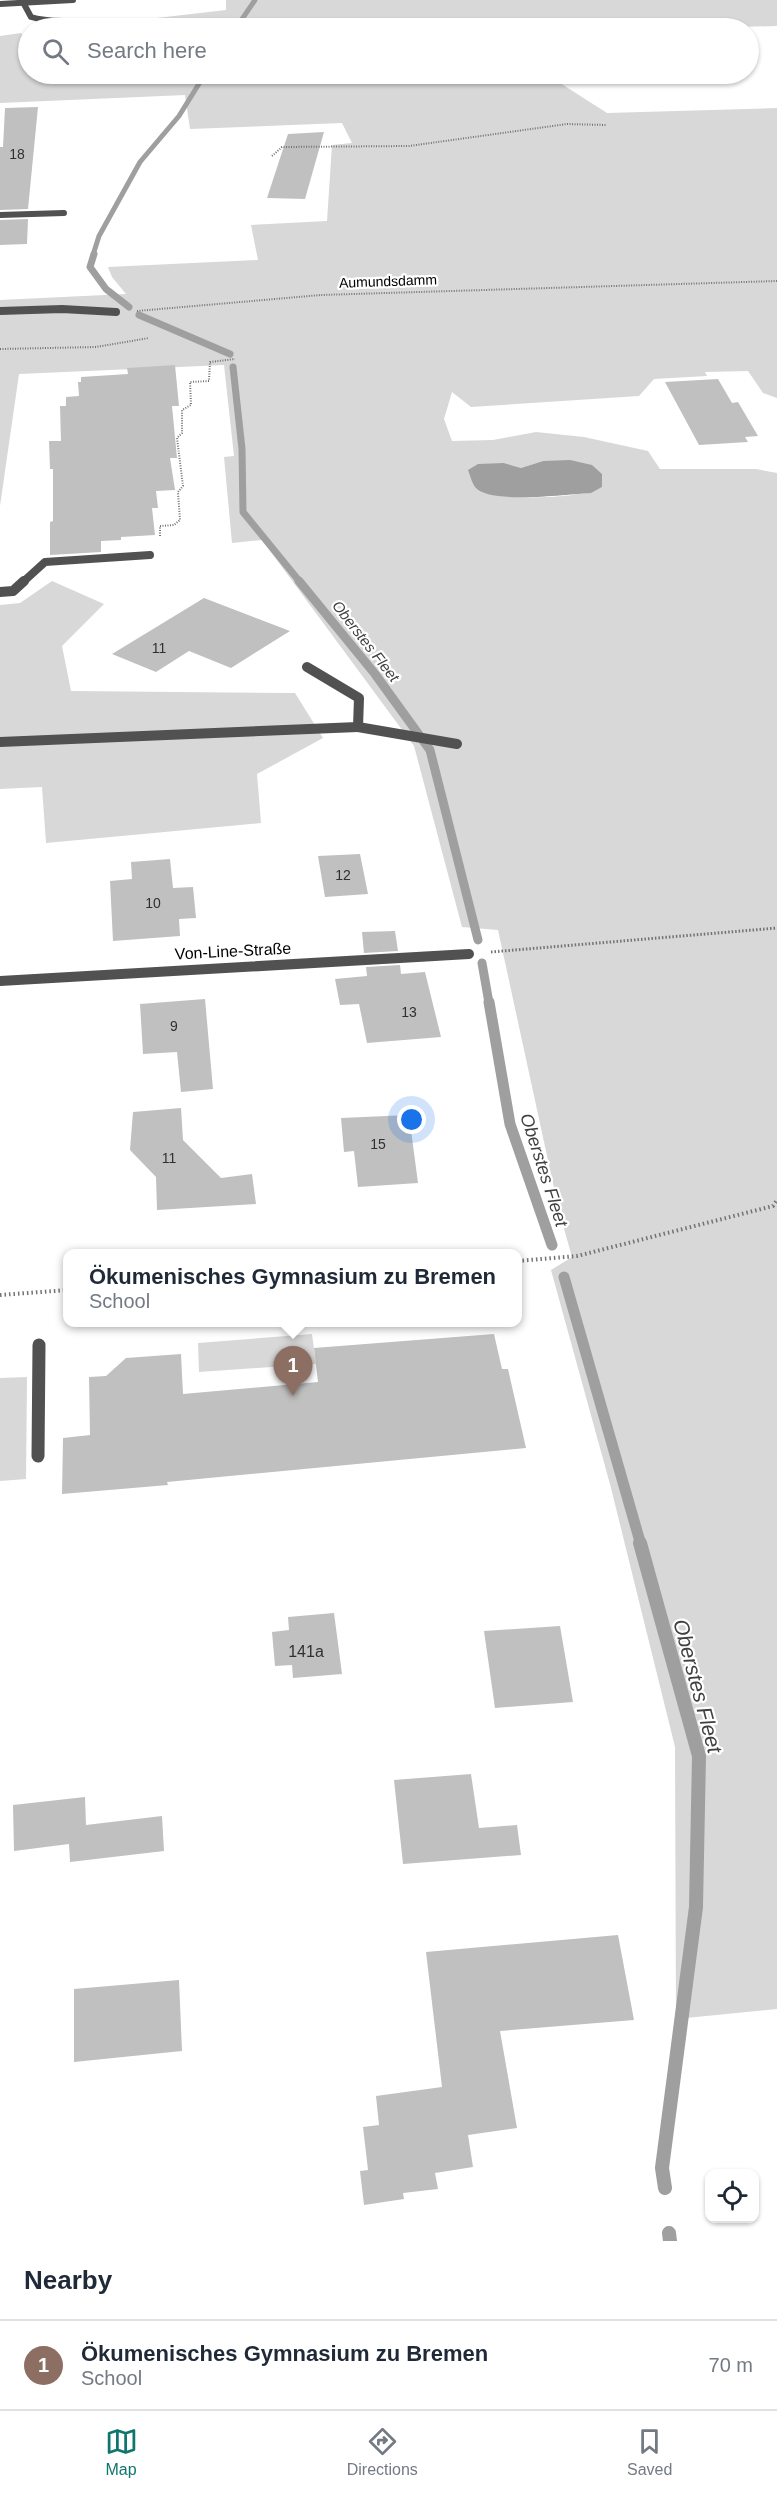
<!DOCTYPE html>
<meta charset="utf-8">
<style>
:root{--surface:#fff;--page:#f6f6f7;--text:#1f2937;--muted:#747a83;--line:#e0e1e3;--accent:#0f766e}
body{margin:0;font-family:Arial,sans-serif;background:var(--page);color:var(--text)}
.controls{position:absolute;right:18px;bottom:18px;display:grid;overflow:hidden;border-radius:12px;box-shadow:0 2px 4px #0004}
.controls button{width:54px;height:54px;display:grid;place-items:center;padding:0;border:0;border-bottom:2px solid var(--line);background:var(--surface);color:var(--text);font:30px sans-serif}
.you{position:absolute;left:412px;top:1120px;width:21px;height:21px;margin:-15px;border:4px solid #fff;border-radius:50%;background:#1a73e8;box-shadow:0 0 0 9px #1a73e833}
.badge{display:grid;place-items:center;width:39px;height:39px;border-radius:50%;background:var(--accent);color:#fff;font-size:20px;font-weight:700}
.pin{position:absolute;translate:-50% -50px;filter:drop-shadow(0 2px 3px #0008)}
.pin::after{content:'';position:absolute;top:32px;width:21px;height:18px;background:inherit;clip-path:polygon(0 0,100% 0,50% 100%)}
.popup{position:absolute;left:63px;top:1249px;width:459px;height:78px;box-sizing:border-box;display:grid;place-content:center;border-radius:12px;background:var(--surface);filter:drop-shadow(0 2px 4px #0005);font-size:20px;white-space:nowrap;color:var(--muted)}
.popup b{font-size:22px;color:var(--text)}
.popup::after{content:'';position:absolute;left:50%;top:100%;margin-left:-12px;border:12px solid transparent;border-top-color:var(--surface)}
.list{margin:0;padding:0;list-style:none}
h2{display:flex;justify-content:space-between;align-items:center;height:78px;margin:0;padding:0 24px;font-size:26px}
h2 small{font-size:20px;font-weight:400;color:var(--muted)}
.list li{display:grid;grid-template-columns:39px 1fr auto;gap:18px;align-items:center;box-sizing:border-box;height:90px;padding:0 24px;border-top:2px solid var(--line)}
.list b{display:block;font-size:22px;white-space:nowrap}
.list p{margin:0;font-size:20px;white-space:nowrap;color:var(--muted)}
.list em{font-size:20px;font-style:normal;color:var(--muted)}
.icon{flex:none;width:33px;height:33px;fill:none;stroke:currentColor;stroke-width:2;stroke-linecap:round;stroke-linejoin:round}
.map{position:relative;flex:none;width:777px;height:2241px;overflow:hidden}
.search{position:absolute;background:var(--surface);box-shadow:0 2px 4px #0004;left:18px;right:18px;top:18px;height:66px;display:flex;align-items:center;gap:15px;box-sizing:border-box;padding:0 21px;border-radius:33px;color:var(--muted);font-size:22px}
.sheet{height:168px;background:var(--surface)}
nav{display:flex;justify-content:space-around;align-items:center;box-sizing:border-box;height:84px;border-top:2px solid var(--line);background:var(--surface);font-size:16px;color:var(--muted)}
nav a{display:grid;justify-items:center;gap:3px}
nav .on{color:var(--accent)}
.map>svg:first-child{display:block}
.green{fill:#d8d8d8;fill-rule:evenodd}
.water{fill:#9f9f9f}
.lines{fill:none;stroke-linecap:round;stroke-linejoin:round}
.stream-far4{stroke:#9f9f9f;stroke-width:5}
.stream-far3{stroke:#9f9f9f;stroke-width:7}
.stream-far2{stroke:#9f9f9f;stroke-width:9}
.stream-far1{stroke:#9f9f9f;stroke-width:11}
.stream{stroke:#9f9f9f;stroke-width:14}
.building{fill:#c0c0c0}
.path-far2{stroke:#737373;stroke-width:2;stroke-dasharray:1 1.5;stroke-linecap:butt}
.path-far1{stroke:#737373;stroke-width:3;stroke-dasharray:1.5 2;stroke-linecap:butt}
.path{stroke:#737373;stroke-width:4;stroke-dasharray:1.5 3;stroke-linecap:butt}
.service-far2{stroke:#515151;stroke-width:6}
.service-far1{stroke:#515151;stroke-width:10}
.service{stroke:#515151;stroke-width:13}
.minor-far2{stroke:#515151;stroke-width:6}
.minor-far1{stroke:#515151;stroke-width:8}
.minor{stroke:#515151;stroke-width:10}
.labels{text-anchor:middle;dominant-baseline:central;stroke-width:4.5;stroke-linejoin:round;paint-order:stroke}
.number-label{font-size:14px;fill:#303030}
.far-street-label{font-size:14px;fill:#000;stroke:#fff}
.far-water-label{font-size:15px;font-style:italic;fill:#404040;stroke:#fff}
.street-label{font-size:16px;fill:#000;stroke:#fff}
.near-number-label{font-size:16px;fill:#303030}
.water-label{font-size:18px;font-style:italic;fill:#404040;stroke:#fff}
.near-water-label{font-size:21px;font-style:italic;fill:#404040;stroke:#fff}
</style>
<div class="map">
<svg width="777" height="2241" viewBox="0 0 777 2241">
<rect width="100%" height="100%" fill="#fff"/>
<g class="green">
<path d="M226,0H777V26L697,28H123L122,22L226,10Z"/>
<path d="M21,33L28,42V74H546L607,113L777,108V398L763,393L748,371L705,372L707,376L654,379L639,396L471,407L452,392L444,419L452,441L493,440L536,432L584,437L648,451L660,469H756L777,473V2009L676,2019L675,1747L611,1488L551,1270L572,1257L559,1211L498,930L462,927L414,746L262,540L232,543L224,457L234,456L224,365L19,374L0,506V300L126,294L112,277L108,267L258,260L251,225L327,221L332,145L352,143L342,123L190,129L185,95L0,103V36ZM543,461L602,487C577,500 512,499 485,493L504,463L521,468Z"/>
<path d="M52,581L104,604L62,646L71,691L295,693L323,738L257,774L261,823L46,843L42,787L0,789V605L20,603Z"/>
<path d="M312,1334L316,1364L199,1372L198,1343Z"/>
<path d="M27,1377L26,1479L0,1481V1378Z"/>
</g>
<path class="water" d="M570,460L592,465L602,474V487L591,493C569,494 489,505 475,487C472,483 470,475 468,470L478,464L504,463L521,468L543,461Z"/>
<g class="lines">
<g class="stream-far4">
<path d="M236,28L255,0"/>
<path d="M93,255L99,236L140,162L179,116L205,74"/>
</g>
<g class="stream-far3">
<path d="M94,254L90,267L106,289L129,307"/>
<path d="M139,315L230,354"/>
<path d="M233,367L242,449L243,512L300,582"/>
</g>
<g class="stream-far2">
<path d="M299,581L375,674L430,750L478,940"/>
<path d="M482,963L489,1003"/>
</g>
<g class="stream-far1">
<path d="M489,1002L510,1124L552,1245"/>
<path d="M564,1277L641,1545"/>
</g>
<g class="stream">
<path d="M640,1543L699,1756L696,1907L662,2168L665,2188"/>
<path d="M669,2233L670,2241"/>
</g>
</g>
<g class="building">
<path d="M38,107L28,209L0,210V147H3L5,108Z"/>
<path d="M324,132L305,199L267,198L288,134Z"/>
<path d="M28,219L27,244L0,245V220Z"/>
<path d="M175,365L179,406H172L177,458H170L175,490L156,491L158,508H152L155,535L121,537V540L101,541V552L50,555V522L53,521V469H50L49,441H61L60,406H66V397L79,396L78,382H81V377L128,374L127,368Z"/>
<path d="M718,379L732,403L738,402L758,436L745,437L748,442L699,445L665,382Z"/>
<path d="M204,598L290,631L231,668L189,651L156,672L112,654Z"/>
<path d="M360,854L368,894L325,897L318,856Z"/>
<path d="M170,859L173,888L193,887L196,918L179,919L180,936L113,941L110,881L132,879L131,862Z"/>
<path d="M395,931L398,951L364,953L362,932Z"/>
<path d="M400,965L401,974L425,972L441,1037L367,1043L359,1004L340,1005L335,979L367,976L366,967Z"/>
<path d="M205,999L213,1089L181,1092L177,1052L143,1054L140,1004Z"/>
<path d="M181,1108L183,1140L221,1178L252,1174L256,1204L157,1210L156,1177L130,1150L133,1112Z"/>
<path d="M409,1115L418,1183L358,1187L354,1151L344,1152L341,1118Z"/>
<path d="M494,1334L502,1369H508L526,1448L167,1482L168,1485L62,1494L63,1438L90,1435L89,1377L106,1376L126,1358L181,1354L183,1394L318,1382L314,1348Z"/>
<path d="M334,1613L342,1674L293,1678L292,1665L275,1666L272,1632L289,1630L288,1617Z"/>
<path d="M560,1626L573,1702L495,1708L484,1631Z"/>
<path d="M471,1774L479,1828L517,1825L521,1855L403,1864L394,1780Z"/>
<path d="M85,1797L86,1825L162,1816L164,1851L70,1862L69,1844L14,1851L13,1805Z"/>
<path d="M618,1935L634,2020L500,2031L517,2128L468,2135L473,2167L435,2173L438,2189L403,2193L404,2199L364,2205L360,2171L368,2170L363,2127L379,2125L376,2096L442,2087L426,1952Z"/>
<path d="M179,1980L182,2051L74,2062V1989Z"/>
</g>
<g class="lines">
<g class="path-far2">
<path d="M272,156L282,147L409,146L567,124L606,125"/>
<path d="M137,311L321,295L777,281"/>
<path d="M0,349L96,347L149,338"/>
<path d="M160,536V526L174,525L180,520L178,492L183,486L177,438L182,433V410L191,405L190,382L209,381L210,362L235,359"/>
</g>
<path class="path-far1" d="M491,952L777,928"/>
<g class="path">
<path d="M518,1261L577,1256L773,1206L777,1200"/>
<path d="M0,1295L68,1290"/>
</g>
<path class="service-far2" d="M24,4L31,17C53,24 76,18 98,26V28"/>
<g class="service-far1">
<path d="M358,727L457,744"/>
<path d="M0,742L358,727L359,698L307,667"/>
</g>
<path class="service" d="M38,1456L39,1345"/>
<g class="minor-far2">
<path d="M0,4L73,0"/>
<path d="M0,215L64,213"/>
</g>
<g class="minor-far1">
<path d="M0,311L62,309L116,312"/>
<path d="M23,582L45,562L150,555"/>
</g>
<g class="minor">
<path d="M0,592L13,591L24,581"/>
<path d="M0,981L469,954"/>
</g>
</g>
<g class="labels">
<g class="number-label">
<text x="17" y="154">18</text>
<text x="159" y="648">11</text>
<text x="343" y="875">12</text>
<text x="153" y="903">10</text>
<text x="409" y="1012">13</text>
<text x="174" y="1026">9</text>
<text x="378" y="1144">15</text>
<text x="169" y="1158">11</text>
</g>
<g class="far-street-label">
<text transform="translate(388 281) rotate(-2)">Aumundsdamm</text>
</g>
<g class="far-water-label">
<text transform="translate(366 641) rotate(52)">Oberstes Fleet</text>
</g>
<g class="street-label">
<text transform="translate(233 951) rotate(-3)">Von-Line-Straße</text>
</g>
<g class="near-number-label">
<text x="306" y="1651">141a</text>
</g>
<g class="water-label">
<text transform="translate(544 1170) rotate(72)">Oberstes Fleet</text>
</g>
<g class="near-water-label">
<text transform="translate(698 1686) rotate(75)">Oberstes Fleet</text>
</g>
</g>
</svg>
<div class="controls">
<button><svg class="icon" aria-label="locate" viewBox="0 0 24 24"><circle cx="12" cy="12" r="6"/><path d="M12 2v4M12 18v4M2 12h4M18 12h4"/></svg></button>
</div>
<div class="you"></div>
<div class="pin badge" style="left:293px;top:1396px;background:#8d6e63">1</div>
<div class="popup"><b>Ökumenisches Gymnasium zu Bremen</b>School</div>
<div class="search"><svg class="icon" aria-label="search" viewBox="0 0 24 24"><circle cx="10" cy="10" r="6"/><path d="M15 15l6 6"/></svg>Search here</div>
</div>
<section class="sheet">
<h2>Nearby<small></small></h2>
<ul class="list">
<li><span class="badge" style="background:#8d6e63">1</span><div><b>Ökumenisches Gymnasium zu Bremen</b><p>School</p></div><em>70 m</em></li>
</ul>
</section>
<nav>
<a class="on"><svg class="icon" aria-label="map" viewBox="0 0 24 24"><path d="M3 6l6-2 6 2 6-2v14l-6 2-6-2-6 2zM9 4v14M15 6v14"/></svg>Map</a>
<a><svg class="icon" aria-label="directions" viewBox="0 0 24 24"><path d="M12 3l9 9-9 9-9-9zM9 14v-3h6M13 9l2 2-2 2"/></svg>Directions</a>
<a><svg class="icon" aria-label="saved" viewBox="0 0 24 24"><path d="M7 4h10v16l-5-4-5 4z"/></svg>Saved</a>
</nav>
